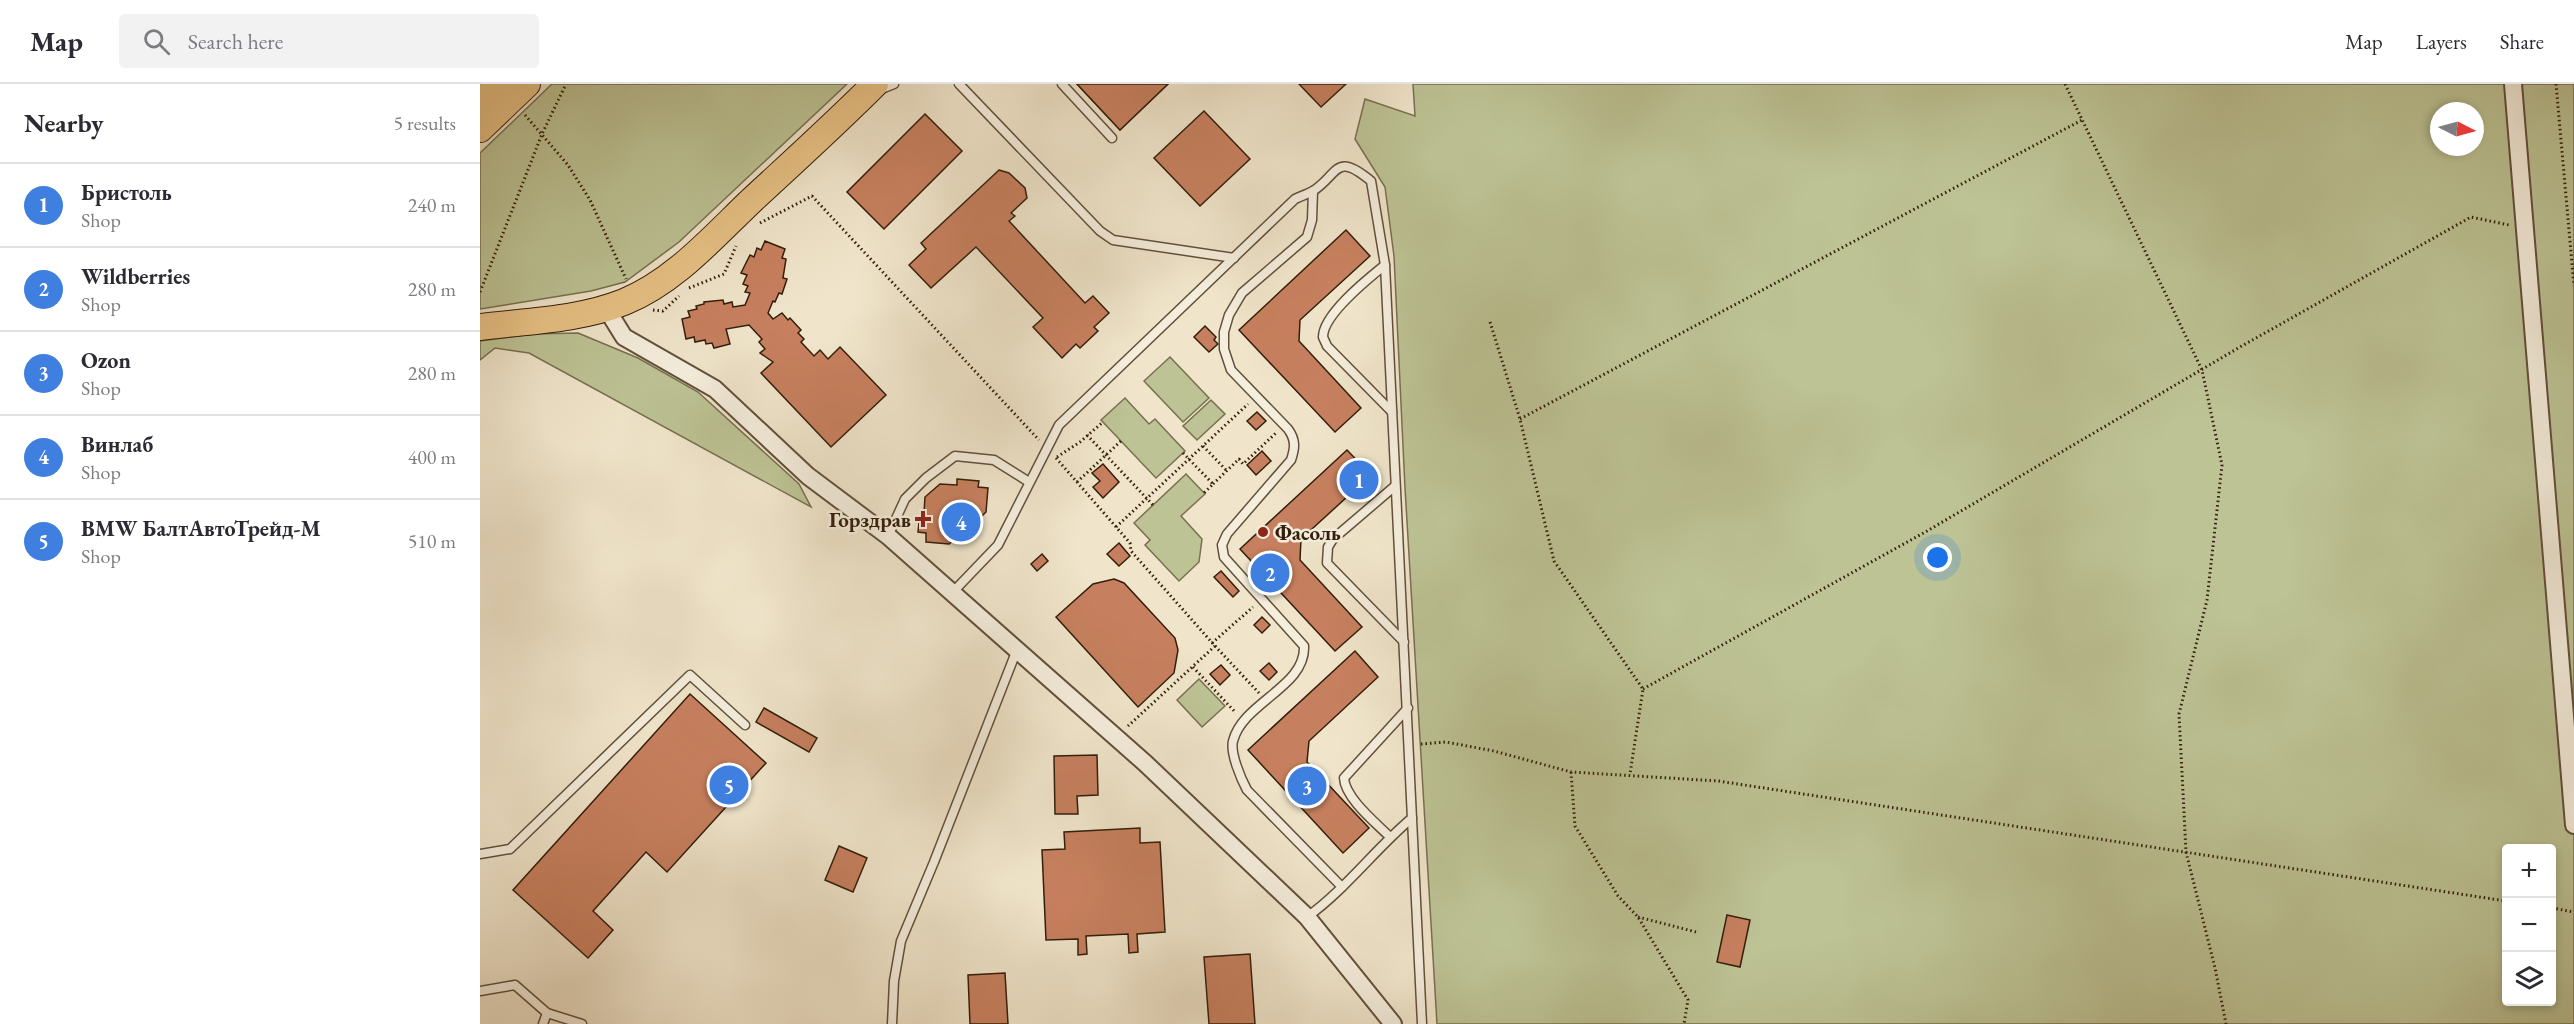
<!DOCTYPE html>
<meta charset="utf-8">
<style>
:root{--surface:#fff;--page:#f2f2f3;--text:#2b2b33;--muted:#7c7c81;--line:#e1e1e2;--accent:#ea580c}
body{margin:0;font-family:"EB Garamond",serif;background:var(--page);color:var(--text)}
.controls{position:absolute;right:18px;bottom:18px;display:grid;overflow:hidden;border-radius:6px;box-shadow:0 3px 9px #0003}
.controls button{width:54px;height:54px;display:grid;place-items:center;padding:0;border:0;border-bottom:2px solid var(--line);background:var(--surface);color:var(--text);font:30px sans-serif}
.compass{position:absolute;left:1950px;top:18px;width:54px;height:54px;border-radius:50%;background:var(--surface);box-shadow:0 3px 9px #0003;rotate:96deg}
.you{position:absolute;left:1458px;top:474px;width:21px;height:21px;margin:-15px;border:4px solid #fff;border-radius:50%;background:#1a73e8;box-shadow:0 0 0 9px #1a73e833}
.badge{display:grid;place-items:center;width:39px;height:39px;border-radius:50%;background:var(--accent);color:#fff;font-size:20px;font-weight:700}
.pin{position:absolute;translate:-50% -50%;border:3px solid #fff;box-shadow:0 2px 6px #0006}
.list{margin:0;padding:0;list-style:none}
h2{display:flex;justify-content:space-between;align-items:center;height:78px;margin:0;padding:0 24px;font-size:26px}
h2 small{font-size:20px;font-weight:400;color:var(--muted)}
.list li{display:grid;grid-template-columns:39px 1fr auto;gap:18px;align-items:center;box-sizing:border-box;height:84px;padding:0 24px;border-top:2px solid var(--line)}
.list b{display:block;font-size:22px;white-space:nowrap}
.list p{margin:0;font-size:20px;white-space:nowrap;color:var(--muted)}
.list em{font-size:20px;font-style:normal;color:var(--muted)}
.icon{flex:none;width:33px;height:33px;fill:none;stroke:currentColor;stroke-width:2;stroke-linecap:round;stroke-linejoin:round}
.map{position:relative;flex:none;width:2094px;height:940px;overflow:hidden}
header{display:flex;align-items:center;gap:36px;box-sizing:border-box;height:84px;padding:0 30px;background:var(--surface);border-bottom:2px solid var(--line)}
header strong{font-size:28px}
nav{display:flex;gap:33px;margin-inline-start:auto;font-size:21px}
.search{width:420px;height:54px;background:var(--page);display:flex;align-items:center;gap:15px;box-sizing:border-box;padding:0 21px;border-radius:6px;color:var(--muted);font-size:22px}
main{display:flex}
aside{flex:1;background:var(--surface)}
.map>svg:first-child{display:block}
.green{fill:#bdc395;stroke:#787050;stroke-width:1.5;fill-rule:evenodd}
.building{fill:#c7805f;stroke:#331e0b;stroke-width:1.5}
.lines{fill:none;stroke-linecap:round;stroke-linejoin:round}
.lane-casing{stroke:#62503b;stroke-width:11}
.street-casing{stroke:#62503b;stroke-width:20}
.primary-casing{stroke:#331e0b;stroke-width:28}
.path{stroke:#331e0b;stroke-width:3;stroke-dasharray:1.5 3;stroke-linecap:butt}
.lane{stroke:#f5eedd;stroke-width:8}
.street{stroke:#f5eedd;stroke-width:16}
.primary{stroke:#e8c286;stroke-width:26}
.poi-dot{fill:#8f2418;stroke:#f5eedd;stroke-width:2}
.labels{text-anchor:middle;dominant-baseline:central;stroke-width:5;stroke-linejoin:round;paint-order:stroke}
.poi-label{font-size:21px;font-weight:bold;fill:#331e0b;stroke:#f5eedd;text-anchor:end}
</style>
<header>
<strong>Map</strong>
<div class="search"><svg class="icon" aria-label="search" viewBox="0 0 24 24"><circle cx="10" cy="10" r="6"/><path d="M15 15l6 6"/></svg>Search here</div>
<nav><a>Map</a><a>Layers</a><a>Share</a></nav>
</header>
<main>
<aside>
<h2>Nearby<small>5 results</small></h2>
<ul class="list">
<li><span class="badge" style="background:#3f7fe0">1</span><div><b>Бристоль</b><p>Shop</p></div><em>240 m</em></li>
<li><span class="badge" style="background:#3f7fe0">2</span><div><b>Wildberries</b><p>Shop</p></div><em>280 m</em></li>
<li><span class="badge" style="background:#3f7fe0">3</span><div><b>Ozon</b><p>Shop</p></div><em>280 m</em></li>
<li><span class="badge" style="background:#3f7fe0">4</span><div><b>Винлаб</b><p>Shop</p></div><em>400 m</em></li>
<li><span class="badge" style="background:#3f7fe0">5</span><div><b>BMW БалтАвтоТрейд-М</b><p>Shop</p></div><em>510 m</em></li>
</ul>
</aside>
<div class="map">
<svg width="2094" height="940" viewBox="0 0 2094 940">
<rect width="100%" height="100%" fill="#f0e5cb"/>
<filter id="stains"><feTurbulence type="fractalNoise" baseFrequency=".00333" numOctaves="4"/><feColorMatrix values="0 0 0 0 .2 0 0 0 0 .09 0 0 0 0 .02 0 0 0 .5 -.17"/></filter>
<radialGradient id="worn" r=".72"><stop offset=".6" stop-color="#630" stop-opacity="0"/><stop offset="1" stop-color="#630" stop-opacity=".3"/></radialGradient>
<g class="green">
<path d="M72,0H367L199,158L145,198L111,207L0,225V69Z"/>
<path d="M933,0H2094V940H957L925,404L914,172L905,103L875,55L885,15L935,32ZM1959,27H1995V63H1959ZM2026,764H2072V918H2026Z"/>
<path d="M98,249L158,274L218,308L319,400L331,423L49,269L15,264L0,276V257L53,250Z"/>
<path d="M690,273L729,314L703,338L664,297Z"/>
<path d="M645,314L669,340L675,335L705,367L676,394L621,336Z"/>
<path d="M731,316L745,330L717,356L703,342Z"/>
<path d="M706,390L725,410L701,432L722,455L719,478L699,497L665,461L670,456L654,439Z"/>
<path d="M719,595L745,622L722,643L697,616Z"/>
</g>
<g class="building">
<path d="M597,0H688L640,46Z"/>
<path d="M597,0H688L640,46Z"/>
<path d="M819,0H866L841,23Z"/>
<path d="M724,27L770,75L720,122L674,74Z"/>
<path d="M445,30L482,67L404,145L367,108Z"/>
<path d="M519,86L529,89L545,104L547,114L531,129L535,132L529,137L605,219L613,212L629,229L614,243L618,247L600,264L596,260L582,274L553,243L563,234L496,163L451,204L429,181L446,165L441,159Z"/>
<path d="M866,146L890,172L820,236L819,257L881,324L855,348L759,246Z"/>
<path d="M285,157L305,165L302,174L306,175L303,194L307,195L302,210L299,209L295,218L293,217L288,229L293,235L302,229L308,236L310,234L321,246L318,249L324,255L321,258L334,272L340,266L348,275L360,263L406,311L351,363L281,289L293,278L280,269L285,265L279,258L282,255L269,241L246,245L250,260L234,264L232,259L226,260L225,256L215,258L214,253L206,255L202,235L210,233L208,227L217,225L216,222L224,220V218L243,216L244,220L252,218L253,223L265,221L270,209L265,208L268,202L263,200L267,191L261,189L270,171L274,173L277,164L281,166Z"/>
<path d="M725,242L736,253L734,256L738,260L729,268L714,253Z"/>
<path d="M777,328L786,337L776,346L767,337Z"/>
<path d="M867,366L891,391L821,455L820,476L882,543L855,567L760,465Z"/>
<path d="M782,367L791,377L776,391L767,381Z"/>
<path d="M623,380L639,398L623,414L613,403L620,397L612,389Z"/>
<path d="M477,395L499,397L498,403L508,404L506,428L502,432L499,429L473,452L475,455L469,460L446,458V449L438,448L440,428H444L445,413L460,400L477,401Z"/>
<path d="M639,459L650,472L639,482L627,470Z"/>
<path d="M562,470L568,477L557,487L551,480Z"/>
<path d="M741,487L759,507L753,513L734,493Z"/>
<path d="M634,495L644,499L695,554L698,566L694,589L658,623L576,533L613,500Z"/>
<path d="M782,533L790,541L782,549L774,541Z"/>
<path d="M875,567L898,593L829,657L827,678L889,744L863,769L768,666Z"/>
<path d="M789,579L797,588L789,596L780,587Z"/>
<path d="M741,581L750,591L740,601L730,590Z"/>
<path d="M210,610L286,679L187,788L166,768L113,827L133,846L108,874L33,806Z"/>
<path d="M284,624L337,654L329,668L276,638Z"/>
<path d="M617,671L618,711L597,712L598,730H575L574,672Z"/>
<path d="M660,744V759L680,758L685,848L657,850L658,868L649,869L648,850L606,852L607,870L598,871V855L566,856L562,766L585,765L584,748Z"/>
<path d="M359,762L387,774L373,808L345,796Z"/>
<path d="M1247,831L1270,836L1260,883L1237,878Z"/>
<path d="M770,870L775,940H729L724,873Z"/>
<path d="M525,889L528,940H490L488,891Z"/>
</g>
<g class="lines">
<defs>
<g id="lane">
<path d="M479,0L620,147L633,156L754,174"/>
<path d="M582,0L632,54"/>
<path d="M399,6L414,0"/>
<path d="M833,107L832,136L827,153L762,209L749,231L744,248V265L751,286L808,345C816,356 815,364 811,376L747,450L742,461L744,473L824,562C826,603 763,618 753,657C750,669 761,695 767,706L862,803"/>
<path d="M905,181C889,194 843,230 843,253C844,256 846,259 847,262L912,328"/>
<path d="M915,402L853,455L848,463L847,479L924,558"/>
<path d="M408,452L425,415L446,394L475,372L514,376L549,398"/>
<path d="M472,509L518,461L579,341L815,115C821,112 828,110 833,107C859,90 855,67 891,97L905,181L942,940"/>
<path d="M910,753C896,739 865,714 864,694L928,624"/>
<path d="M0,770L30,765L210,591L265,641"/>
<path d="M827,833C866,805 895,765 932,734"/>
<path d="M0,907L35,901L67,929L63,940"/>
<path d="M67,929L102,940"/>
<path d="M412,940L414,897L421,857L454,778L536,568"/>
</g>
<g id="street">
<path d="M2033,0L2094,741"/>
<path d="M126,224L144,253L235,305L328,392L408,452L665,679L827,833L913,940"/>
</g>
<g id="primary">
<path d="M0,19L19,0"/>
<path d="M0,45L47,0"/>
<path d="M0,243C48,237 99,236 144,218C194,198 233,153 272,116C313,78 355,40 395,0"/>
</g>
</defs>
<use href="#lane" class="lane-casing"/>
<use href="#street" class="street-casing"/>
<use href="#primary" class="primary-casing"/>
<g class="path">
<path d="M1585,0L1722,286L1742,381L1727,516L1699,630L1706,768L1735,884L1746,940"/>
<path d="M2076,0L2094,202"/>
<path d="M45,31L88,81L110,116L146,195"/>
<path d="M280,139L332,112L559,356"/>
<path d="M209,204L244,190L256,162"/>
<path d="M0,208L62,50L86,0"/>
<path d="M173,226L183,227L199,212"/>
<path d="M1010,238L1040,335L1074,477L1163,605L1150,690"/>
<path d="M1040,335L1602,36"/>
<path d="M607,351L673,421"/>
<path d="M723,362L747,387"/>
<path d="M703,369L733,400L724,409"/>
<path d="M577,373L600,358L623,338"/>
<path d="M576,374L650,459L651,467L735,562L648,642"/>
<path d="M597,398L641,357"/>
<path d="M733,400L759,375L763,380L797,348"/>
<path d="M636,443L768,320"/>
<path d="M732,559L773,523"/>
<path d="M735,562L779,609"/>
<path d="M713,583L756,629"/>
<path d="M1163,605L1447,447L1760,263L1991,133L2029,141"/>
<path d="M941,660L966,658L1014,667L1091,688L1238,697L2026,817"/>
<path d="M1091,688L1095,742L1138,812L1158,833L1208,916L1204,940"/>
<path d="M2072,824L2094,828"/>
<path d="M1158,833L1216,848"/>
</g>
<use href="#lane" class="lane"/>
<use href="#street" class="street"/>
<use href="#primary" class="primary"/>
</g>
<g class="poi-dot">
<path d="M440 426h6v6h6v6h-6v6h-6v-6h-6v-6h6z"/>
<circle cx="783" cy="448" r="6"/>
</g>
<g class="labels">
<g class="poi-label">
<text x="431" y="435">Горздрав</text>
<text x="795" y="448" text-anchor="start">Фасоль</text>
</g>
</g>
<rect width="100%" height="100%" filter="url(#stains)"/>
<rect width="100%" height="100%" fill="url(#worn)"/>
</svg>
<div class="controls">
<button>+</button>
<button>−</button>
<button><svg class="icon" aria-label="layers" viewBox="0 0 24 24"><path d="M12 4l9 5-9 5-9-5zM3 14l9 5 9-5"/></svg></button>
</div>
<svg class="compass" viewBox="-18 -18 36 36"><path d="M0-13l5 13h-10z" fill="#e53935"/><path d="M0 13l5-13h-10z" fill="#7c7c81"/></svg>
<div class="you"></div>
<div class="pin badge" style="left:879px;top:396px;background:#3f7fe0">1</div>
<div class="pin badge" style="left:790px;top:489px;background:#3f7fe0">2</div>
<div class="pin badge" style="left:827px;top:702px;background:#3f7fe0">3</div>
<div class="pin badge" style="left:481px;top:438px;background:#3f7fe0">4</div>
<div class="pin badge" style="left:249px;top:701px;background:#3f7fe0">5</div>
</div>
</main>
